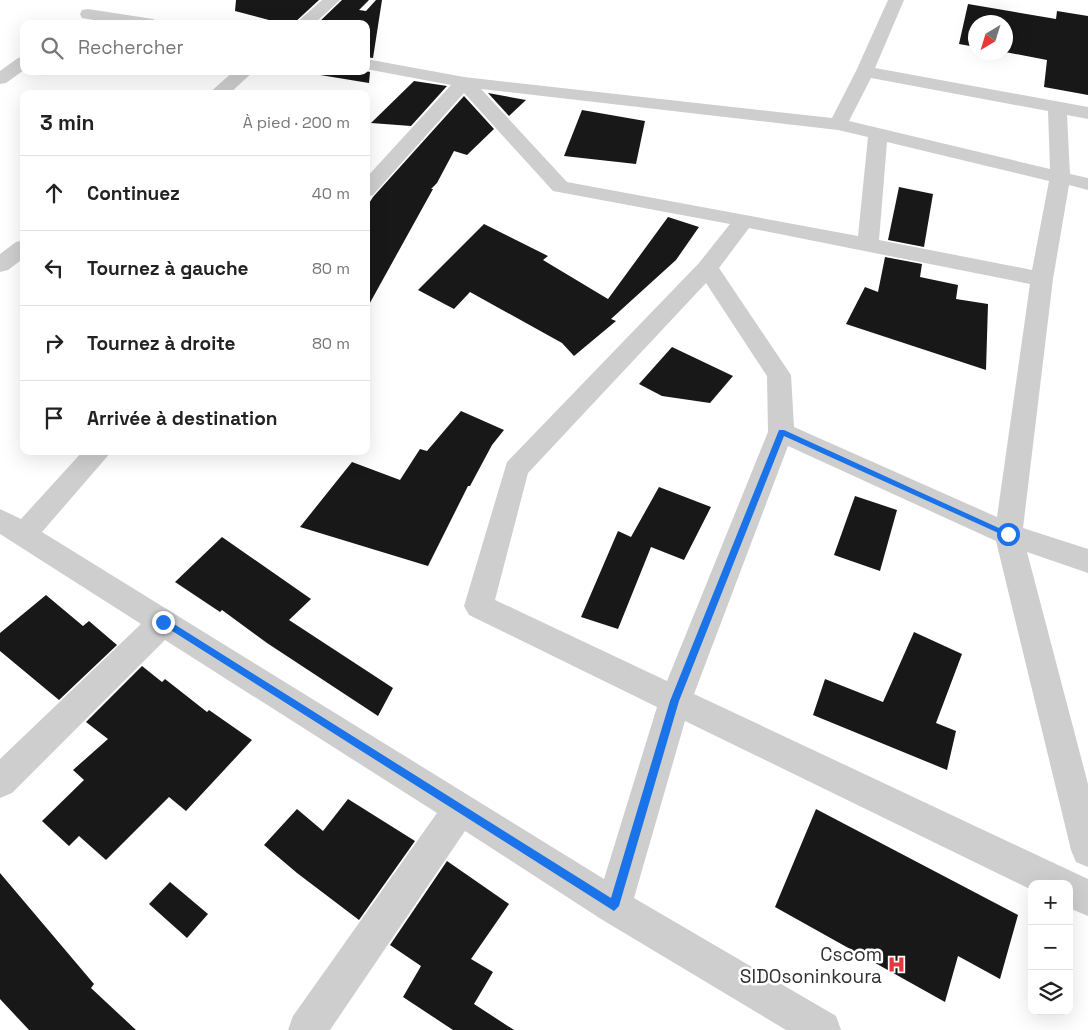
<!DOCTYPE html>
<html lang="fr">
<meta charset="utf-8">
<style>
:root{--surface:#fff;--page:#f6f6f6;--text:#222;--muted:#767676;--line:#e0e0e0}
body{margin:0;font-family:"Space Grotesk",sans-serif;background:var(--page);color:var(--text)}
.controls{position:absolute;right:15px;bottom:15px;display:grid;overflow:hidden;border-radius:10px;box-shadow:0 5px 20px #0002}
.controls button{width:45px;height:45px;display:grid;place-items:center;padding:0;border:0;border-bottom:1px solid var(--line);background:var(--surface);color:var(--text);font:25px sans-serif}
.compass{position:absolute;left:968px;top:15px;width:45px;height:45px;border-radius:50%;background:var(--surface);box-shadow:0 5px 20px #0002;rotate:218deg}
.stop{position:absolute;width:15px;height:15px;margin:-11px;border:4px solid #1a73e8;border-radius:50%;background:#fff}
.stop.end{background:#1a73e8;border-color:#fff;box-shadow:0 1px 5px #0008}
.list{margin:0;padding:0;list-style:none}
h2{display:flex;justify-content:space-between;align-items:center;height:65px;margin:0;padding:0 20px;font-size:21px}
h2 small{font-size:16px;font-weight:400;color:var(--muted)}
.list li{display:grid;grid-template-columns:32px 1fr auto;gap:15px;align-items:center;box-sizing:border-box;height:75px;padding:0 20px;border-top:1px solid var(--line)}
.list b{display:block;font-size:19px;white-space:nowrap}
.list em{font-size:16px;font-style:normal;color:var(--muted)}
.icon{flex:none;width:28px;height:28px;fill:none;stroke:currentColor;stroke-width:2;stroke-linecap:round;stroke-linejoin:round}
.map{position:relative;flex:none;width:1088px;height:1030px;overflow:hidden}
.search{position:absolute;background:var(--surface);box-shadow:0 5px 20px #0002;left:20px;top:20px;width:350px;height:55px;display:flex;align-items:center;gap:12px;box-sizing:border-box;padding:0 18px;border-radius:10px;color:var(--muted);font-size:19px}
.panel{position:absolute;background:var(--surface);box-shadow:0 5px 20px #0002;left:20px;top:90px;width:350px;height:365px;border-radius:10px}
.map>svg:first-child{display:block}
.building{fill:#181818}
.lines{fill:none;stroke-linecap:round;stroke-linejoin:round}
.minor{fill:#cecece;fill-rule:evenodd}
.route{fill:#1a73e8}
.labels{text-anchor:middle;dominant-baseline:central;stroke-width:5;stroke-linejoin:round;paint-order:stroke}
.near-poi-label{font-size:19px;fill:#313131;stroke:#fff;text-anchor:end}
</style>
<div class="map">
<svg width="1088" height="1030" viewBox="0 0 1088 1030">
<rect width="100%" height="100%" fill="#fff"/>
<g class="building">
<path d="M236,0H319L293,24H284L235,11Z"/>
<path d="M342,0H369L359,10L366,11L376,0H382L373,58L366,57V24H317Z"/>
<path d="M968,4L1056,19L1057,11L1088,16V95L1044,87L1047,60L1005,52L1006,22H976V47L959,44Z"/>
<path d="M316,71H366L370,72L369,83L314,74Z"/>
<path d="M414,81L447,86L411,126L371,123Z"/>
<path d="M488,93L526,100L509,116Z"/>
<path d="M464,96L494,129L467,155L454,151L437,183L431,189H433L366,310V208L373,197Z"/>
<path d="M582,110L645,121L636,164L564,156Z"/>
<path d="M899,187L933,194L924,247L888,240Z"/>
<path d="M668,217L699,227L676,260L611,319L616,321L574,356L562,343L470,292L454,309L418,290L484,224L548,256L543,260L608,299Z"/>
<path d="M885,257L922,264L920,277L958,285L956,299L988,304L986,370L846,324L865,287L878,292Z"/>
<path d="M672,347L733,376L710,403L662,396L639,384Z"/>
<path d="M461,411L504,430L492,445L470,486H468L428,566L300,527L352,462L400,480L420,449L427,451Z"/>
<path d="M659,487L711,507L684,560L651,547L618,629L581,617L618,531L631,537Z"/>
<path d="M855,496L897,510L880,571L834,555Z"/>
<path d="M222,537L311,599L289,620L393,688L378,716L267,643L222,610L220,612L175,582Z"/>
<path d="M46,595L83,626L89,621L117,645L59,700L0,651V633Z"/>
<path d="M914,632L962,654L936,723L956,731L947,770L813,715L825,679L883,702Z"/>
<path d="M142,666L162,682L165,679L207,712L209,710L252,740L186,811L169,797L106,860L79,836L69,846L42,821L84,780L73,770L108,739L86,722Z"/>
<path d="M348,799L415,841L359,920L297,873L264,845L297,809L323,831Z"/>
<path d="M816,809L1018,915L1000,979L958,956L945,1002L775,907Z"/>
<path d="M447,861L509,904L471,959L493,972L474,1004L514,1030H453L403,997L421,966L390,945Z"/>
<path d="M0,873L94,984L91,988L136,1030H29L0,999Z"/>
<path d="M170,882L208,914L187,938L149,904Z"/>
</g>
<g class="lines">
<g class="minor">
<path d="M322,0H340L314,24H295Z"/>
<path d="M888,0H904L875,68L1088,107V119L1067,115L1070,174L1088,178V190L1069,185L1053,279L1023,528L1088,549V573L1027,552L1088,784V867L1076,862L1071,850L996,541L788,446L694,694L1088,879V916L1069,908V884H1032V890L685,721L634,898L836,1016L841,1030H786L601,919L465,831L330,1030H288L293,1016L437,813L165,640L12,793L0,798V759L141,624L0,534V509L21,519L83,451H112L42,532L604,879L657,707L469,615L464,606L507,462L699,263L730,224L553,191L464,93L373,195L366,197V178L451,85L366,69V59L464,77L832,118L856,71ZM871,78L1048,111L1050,169L849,121ZM481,89L838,130L868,137L858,236L567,182ZM887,142L1049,181L1032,270L879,240ZM749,228L1030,284L997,517L794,427L791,375L719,268ZM706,283L767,376L768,432L667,681L495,600L528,473Z"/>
<path d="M88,9L153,19L161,24H118L82,18L80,14L82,10Z"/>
<path d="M24,57V70L6,83L0,84V71L18,58Z"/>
<path d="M234,71H254L229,94H208Z"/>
<path d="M24,240V258L8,270L0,272V254L16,242Z"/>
</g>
</g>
<path class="route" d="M779,430H784L1012,534L1008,537L1005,536L784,436L679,701L619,906L614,911L158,622L163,618L166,619L611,898L670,701Z"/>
<defs>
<symbol id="hospital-bare" viewBox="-9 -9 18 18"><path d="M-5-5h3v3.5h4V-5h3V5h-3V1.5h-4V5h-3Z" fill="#e6363e" stroke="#fff" stroke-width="2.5" paint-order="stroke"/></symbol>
</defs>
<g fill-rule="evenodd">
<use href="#hospital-bare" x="884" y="952" width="25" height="25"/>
</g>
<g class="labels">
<g class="near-poi-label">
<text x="882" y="954">Cscom<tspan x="882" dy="22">SIDOsoninkoura</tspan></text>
</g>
</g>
</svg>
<div class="controls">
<button>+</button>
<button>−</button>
<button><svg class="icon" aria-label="layers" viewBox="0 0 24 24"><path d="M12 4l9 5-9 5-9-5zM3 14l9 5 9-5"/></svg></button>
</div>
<svg class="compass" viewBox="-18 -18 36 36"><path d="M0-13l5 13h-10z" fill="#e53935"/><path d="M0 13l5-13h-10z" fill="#767676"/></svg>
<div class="stop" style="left:1008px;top:534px"></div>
<div class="stop end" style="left:163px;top:622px"></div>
<div class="search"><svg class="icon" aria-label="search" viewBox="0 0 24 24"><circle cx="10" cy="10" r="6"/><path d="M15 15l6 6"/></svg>Rechercher</div>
<section class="panel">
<h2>3 min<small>À pied · 200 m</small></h2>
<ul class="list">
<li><svg class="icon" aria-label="ahead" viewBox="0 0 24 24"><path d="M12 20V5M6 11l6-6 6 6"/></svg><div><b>Continuez</b></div><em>40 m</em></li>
<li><svg class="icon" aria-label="left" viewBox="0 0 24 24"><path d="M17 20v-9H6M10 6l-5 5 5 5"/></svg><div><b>Tournez à gauche</b></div><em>80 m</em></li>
<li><svg class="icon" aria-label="right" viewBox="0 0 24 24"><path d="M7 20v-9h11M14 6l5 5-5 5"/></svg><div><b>Tournez à droite</b></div><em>80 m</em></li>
<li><svg class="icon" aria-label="arrive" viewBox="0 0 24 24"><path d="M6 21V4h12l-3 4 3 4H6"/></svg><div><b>Arrivée à destination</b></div></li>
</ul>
</section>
</div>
